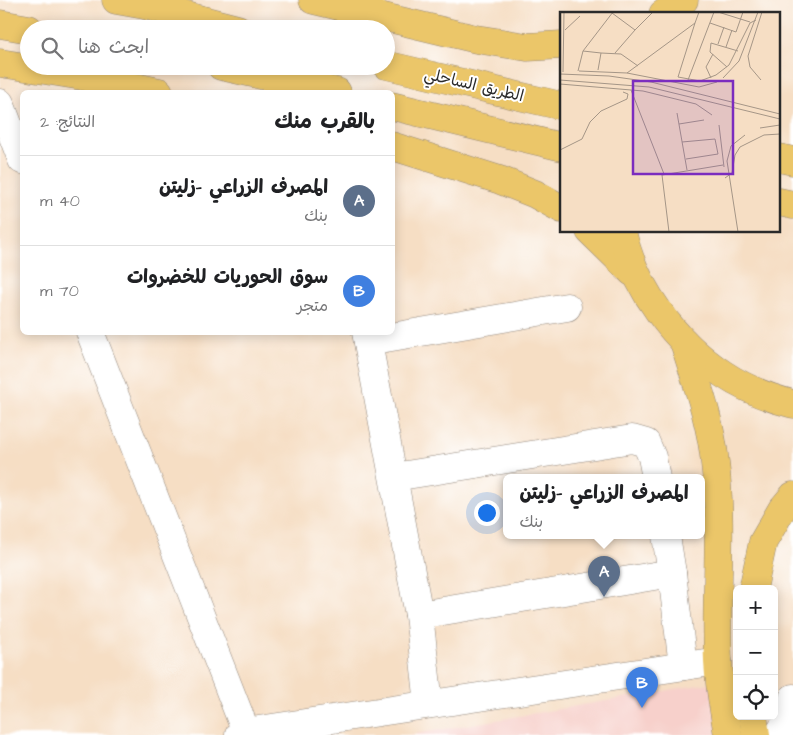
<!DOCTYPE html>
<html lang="ar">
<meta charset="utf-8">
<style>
:root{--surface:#fff;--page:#f6f6f6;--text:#202124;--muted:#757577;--line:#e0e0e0;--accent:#1f6fb2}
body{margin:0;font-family:"Architects Daughter","Playpen Sans Arabic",sans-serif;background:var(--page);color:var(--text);direction:rtl}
.controls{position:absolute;right:15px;bottom:15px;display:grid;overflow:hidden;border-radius:8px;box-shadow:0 2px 12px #0003}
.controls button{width:45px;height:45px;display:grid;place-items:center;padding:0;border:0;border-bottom:1px solid var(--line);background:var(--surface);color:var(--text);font:25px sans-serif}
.you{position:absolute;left:486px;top:512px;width:18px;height:18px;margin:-12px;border:4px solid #fff;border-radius:50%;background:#1a73e8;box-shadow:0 0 0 8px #1a73e833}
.badge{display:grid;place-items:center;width:32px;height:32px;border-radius:50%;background:var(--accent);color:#fff;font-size:16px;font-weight:700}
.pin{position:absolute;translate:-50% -41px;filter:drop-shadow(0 1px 2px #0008)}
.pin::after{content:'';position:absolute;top:26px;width:18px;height:15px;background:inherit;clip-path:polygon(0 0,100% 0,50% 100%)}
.popup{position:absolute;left:503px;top:474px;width:202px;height:65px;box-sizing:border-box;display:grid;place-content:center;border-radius:8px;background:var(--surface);filter:drop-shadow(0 1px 4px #0005);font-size:16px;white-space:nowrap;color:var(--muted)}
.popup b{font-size:19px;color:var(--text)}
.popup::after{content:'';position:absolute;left:50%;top:100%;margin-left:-10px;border:10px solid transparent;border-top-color:var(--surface)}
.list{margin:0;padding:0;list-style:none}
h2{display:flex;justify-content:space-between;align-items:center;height:65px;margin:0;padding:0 20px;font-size:21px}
h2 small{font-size:16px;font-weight:400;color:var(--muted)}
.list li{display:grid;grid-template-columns:32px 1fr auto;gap:15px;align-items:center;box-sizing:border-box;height:90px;padding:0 20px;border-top:1px solid var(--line)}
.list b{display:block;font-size:19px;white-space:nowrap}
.list p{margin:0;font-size:16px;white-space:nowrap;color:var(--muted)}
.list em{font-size:16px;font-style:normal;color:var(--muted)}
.icon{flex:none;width:28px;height:28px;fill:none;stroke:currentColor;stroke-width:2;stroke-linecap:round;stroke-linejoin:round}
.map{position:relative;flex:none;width:793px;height:735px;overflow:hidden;direction:ltr}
.search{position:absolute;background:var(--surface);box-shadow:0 2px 12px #0003;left:20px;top:20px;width:375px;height:55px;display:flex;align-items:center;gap:12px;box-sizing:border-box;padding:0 18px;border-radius:28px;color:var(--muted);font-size:19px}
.panel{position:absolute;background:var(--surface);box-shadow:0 2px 12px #0003;left:20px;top:90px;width:375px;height:245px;border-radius:8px;direction:rtl}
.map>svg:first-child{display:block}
.built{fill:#f7d0cb}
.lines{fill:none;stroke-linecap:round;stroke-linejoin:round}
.minor-casing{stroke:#908478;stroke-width:29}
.highway-casing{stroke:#908478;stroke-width:29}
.minor{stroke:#fff;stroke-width:28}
.highway{stroke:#ebc669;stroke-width:28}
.labels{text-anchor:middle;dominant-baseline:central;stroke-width:4;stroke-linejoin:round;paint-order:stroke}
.street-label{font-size:16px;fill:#2b2b2b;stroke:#fff}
.inset-road{fill:none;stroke:#a59687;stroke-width:1}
.view{fill:#7b2cbf;fill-opacity:0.15;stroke:#7b2cbf;stroke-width:2.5}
.inset-edge{fill:none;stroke:#2b2b2b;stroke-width:2.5}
</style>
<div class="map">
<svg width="793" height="735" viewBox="0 0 793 735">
<rect width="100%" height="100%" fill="#fff"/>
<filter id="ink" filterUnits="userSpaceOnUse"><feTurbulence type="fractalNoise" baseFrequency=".02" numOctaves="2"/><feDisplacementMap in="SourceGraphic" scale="10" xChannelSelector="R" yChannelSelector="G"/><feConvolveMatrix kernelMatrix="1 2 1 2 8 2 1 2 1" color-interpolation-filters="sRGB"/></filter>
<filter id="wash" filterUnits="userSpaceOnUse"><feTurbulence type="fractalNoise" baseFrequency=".0096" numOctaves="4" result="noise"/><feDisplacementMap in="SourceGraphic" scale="20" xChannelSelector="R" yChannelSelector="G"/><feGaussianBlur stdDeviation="1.12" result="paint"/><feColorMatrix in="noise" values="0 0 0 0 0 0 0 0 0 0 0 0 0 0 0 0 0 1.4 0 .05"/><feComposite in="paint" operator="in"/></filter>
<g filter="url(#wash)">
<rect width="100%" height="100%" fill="#f6dec4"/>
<path class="built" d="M716,682L725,735H409Z"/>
</g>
<g filter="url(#ink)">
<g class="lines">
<defs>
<g id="minor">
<path d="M0,103L22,160"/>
<path d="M90,332L246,732"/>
<path d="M366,332L419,615L429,704"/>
<path d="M368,341L567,307"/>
<path d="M394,477L632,439L646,443L652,457L656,478"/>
<path d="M672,573L683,666"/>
<path d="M419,615L672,573L666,536"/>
<path d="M239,735L246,732L718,661"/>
<path d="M778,735C787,724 790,712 793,698"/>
</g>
<g id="highway">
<path d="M116,0L144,5L238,29"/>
<path d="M313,0L476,39L527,47L562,45"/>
<path d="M663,14L684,0"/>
<path d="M0,24L29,29"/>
<path d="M0,63L82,76L159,92"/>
<path d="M386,65L562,106"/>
<path d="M221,66L337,92"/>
<path d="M392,106L562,147"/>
<path d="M392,146L500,180L535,194L562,209"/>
<path d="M779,158L793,161"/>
<path d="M779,202L793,205"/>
<path d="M590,231L632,272"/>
<path d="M622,231C634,288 675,342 723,374C744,388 769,398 793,404"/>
<path d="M684,342C696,381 711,422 715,463C723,529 715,594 718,660C719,685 724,710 728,735"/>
<path d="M753,589L763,542L782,509L793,496"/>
<path d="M753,716L756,735"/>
</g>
</defs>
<use href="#minor" class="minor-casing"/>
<use href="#highway" class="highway-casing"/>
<use href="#minor" class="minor"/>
<use href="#highway" class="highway"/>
</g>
</g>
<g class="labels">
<g class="street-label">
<text transform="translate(474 85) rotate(13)">الطريق الساحلي</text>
</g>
</g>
<g transform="translate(560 12)">
<rect width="220" height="220" fill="#f6dec4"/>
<path class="inset-road" d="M158,0L190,10M52,1L75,18L93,0M135,11L118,65L140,69L156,63L169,53L190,11L196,8M150,11L176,20L183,0M5,18L20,4M158,32L164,15M166,35L172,18M23,39L41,41M55,41L75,18M167,55L150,40L151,31L178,39M38,58L41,41L61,42L78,54M18,59L23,39L53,0M19,59L67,61L139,75L157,70M3,60L4,0M67,61L135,11L139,0M0,62L49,64L91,70L220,102M151,66L146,55L153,42M163,66L179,49L198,0M0,68L89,75L220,107M128,68L154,0M201,68L190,55L188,44L202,0M0,72L83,79L136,92L152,103M71,78L104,162M117,101L127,158M119,112L144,108M159,113L164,155M200,116L220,113M122,130L155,127L158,142L126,147M0,138L22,127L30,110L41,99L67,87L68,82L63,80M165,166L172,161L175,143L180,135L204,123L220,122M109,220L102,163L163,153M178,220L167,149L171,134L185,123"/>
<path class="view" d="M73,69H173V162H73Z"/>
<rect width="220" height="220" class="inset-edge"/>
</g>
</svg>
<div class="controls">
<button>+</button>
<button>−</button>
<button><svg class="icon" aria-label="locate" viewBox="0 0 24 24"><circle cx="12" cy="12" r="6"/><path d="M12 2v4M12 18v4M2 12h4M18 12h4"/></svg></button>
</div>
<div class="you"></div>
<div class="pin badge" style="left:604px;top:597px;background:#5c6f8a">A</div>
<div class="popup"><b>المصرف الزراعي -زليتن</b>بنك</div>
<div class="pin badge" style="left:642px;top:708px;background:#3f7fe0">B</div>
<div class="search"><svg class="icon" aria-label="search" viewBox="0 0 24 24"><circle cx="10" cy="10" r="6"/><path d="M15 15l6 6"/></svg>ابحث هنا</div>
<section class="panel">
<h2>بالقرب منك<small>النتائج: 2</small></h2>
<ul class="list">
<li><span class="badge" style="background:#5c6f8a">A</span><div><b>المصرف الزراعي -زليتن</b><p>بنك</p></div><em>40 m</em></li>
<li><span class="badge" style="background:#3f7fe0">B</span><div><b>سوق الحوريات للخضروات</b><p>متجر</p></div><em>70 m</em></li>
</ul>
</section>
</div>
